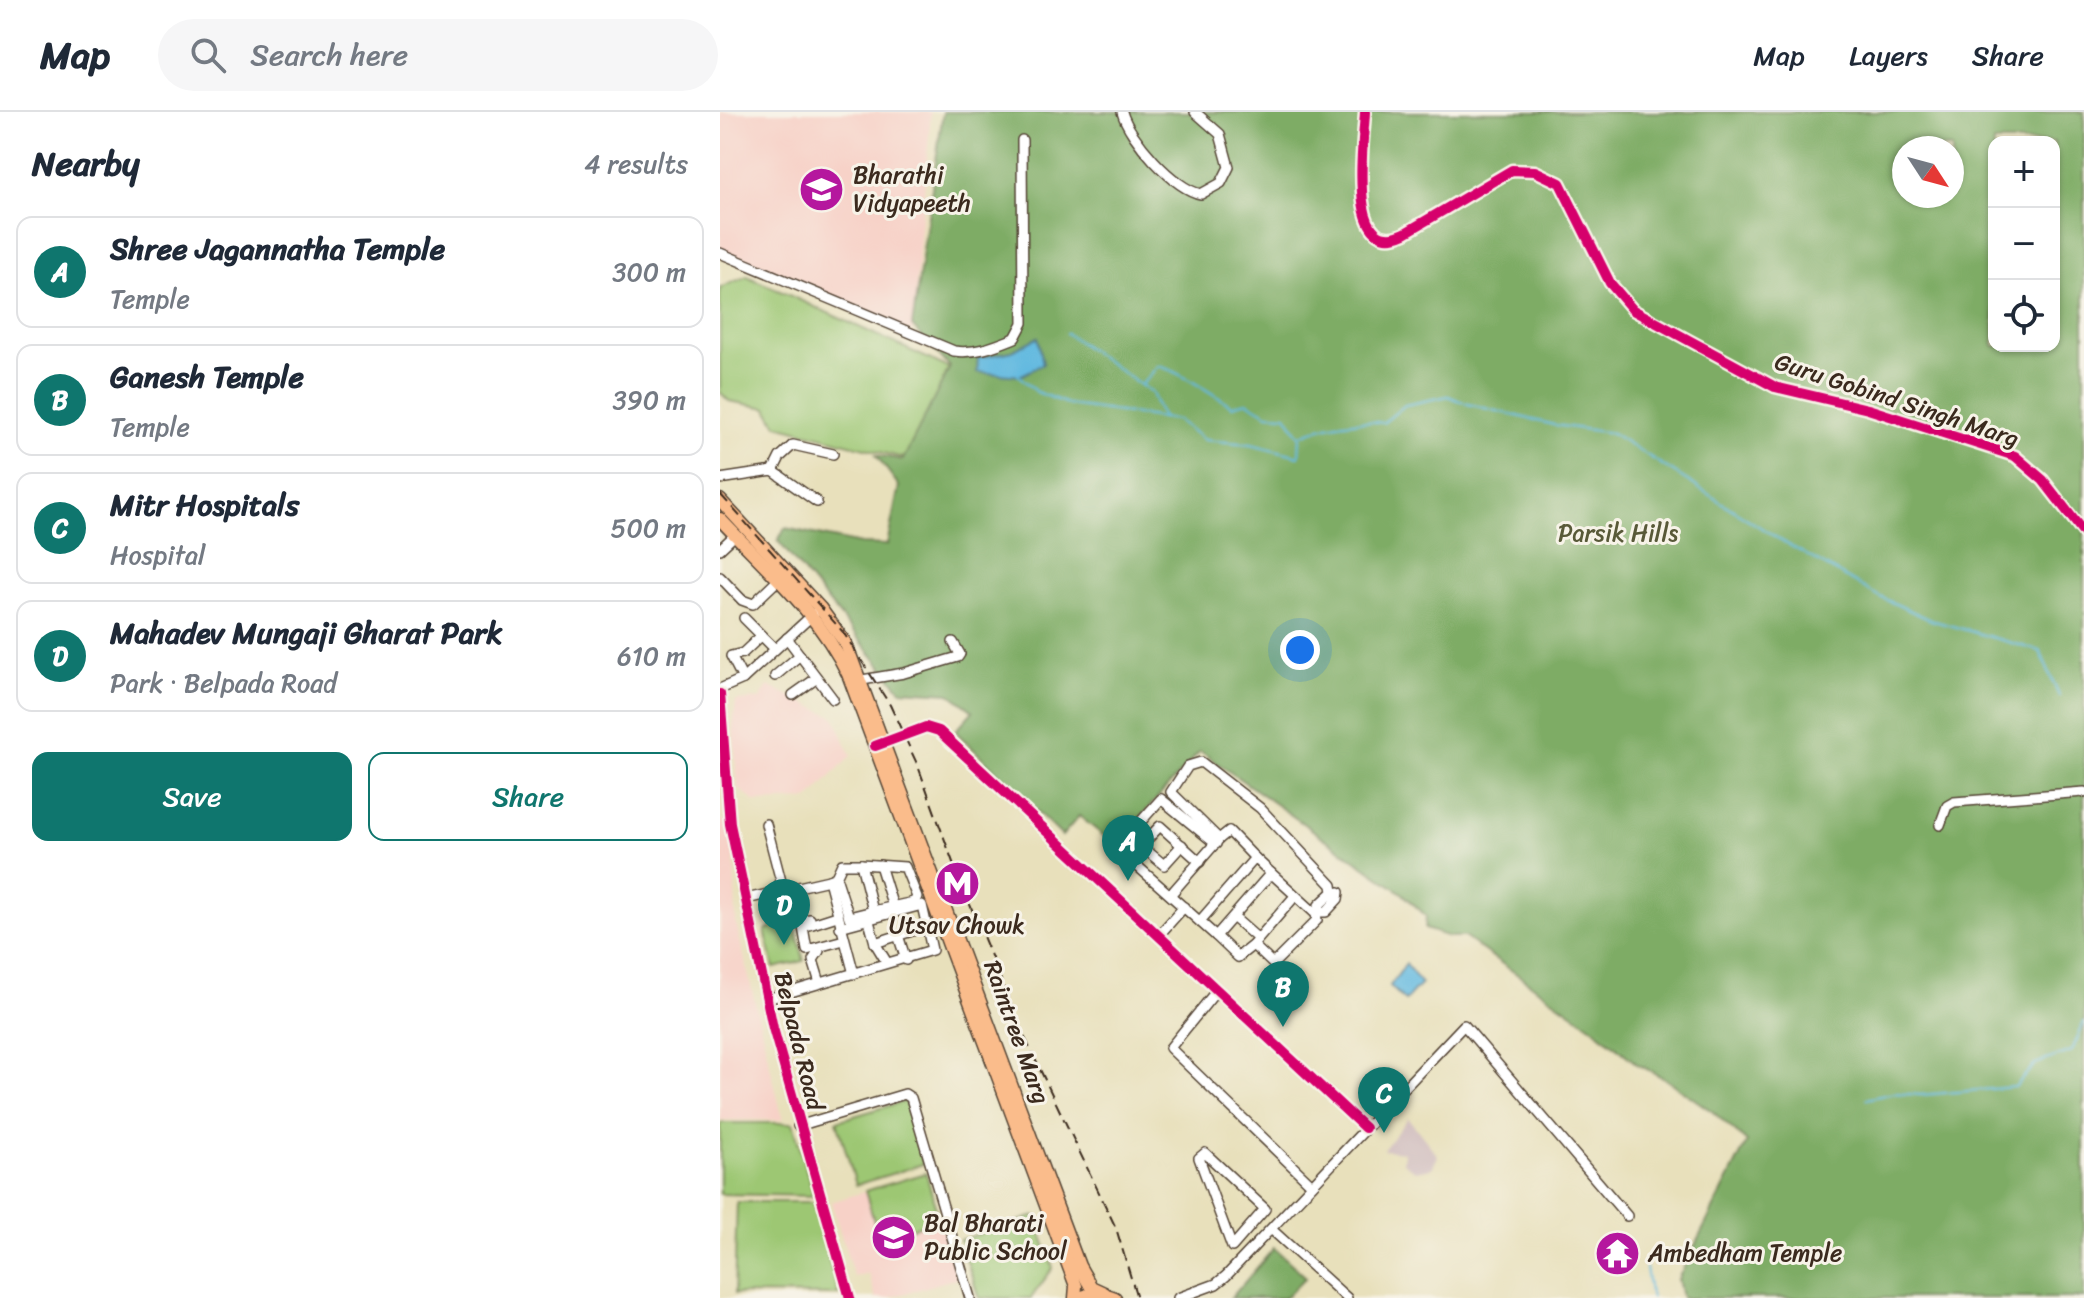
<!DOCTYPE html>
<meta charset="utf-8">
<style>
:root{--surface:#fff;--page:#f6f6f7;--text:#1f2937;--muted:#747a83;--line:#e0e1e3;--accent:#0f766e}
body{margin:0;font-family:Sriracha,sans-serif;background:var(--page);color:var(--text)}
.controls{position:absolute;right:24px;top:24px;display:grid;overflow:hidden;border-radius:16px;box-shadow:0 2px 6px #0004}
.controls button{width:72px;height:72px;display:grid;place-items:center;padding:0;border:0;border-bottom:2px solid var(--line);background:var(--surface);color:var(--text);font:40px sans-serif}
.compass{position:absolute;left:1172px;top:24px;width:72px;height:72px;border-radius:50%;background:var(--surface);box-shadow:0 2px 6px #0004;rotate:126deg}
.you{position:absolute;left:580px;top:538px;width:28px;height:28px;margin:-20px;border:6px solid #fff;border-radius:50%;background:#1a73e8;box-shadow:0 0 0 12px #1a73e833}
.badge{display:grid;place-items:center;width:52px;height:52px;border-radius:50%;background:var(--accent);color:#fff;font-size:26px;font-weight:700}
.pin{position:absolute;translate:-50% -66px;filter:drop-shadow(0 2px 4px #0008)}
.pin::after{content:'';position:absolute;top:42px;width:28px;height:24px;background:inherit;clip-path:polygon(0 0,100% 0,50% 100%)}
.list{margin:0;padding:0;list-style:none}
h2{display:flex;justify-content:space-between;align-items:center;height:104px;margin:0;padding:0 32px;font-size:34px}
h2 small{font-size:26px;font-weight:400;color:var(--muted)}
.list li{display:grid;grid-template-columns:52px 1fr auto;gap:24px;align-items:center;box-sizing:border-box;height:112px;margin:0 16px 16px;padding:0 16px;border:2px solid var(--line);border-radius:16px}
.list b{display:block;font-size:30px;white-space:nowrap}
.list p{margin:0;font-size:26px;white-space:nowrap;color:var(--muted)}
.list em{font-size:26px;font-style:normal;color:var(--muted)}
.actions{display:flex;gap:16px;padding:24px 32px}
.actions a{flex:1;padding:18px 0;border:2px solid var(--accent);border-radius:16px;text-align:center;font-size:28px;color:var(--accent)}
.actions .main{background:var(--accent);color:#fff}
.icon{flex:none;width:44px;height:44px;fill:none;stroke:currentColor;stroke-width:2;stroke-linecap:round;stroke-linejoin:round}
.map{position:relative;flex:none;width:1364px;height:1186px;overflow:hidden}
header{display:flex;align-items:center;gap:48px;box-sizing:border-box;height:112px;padding:0 40px;background:var(--surface);border-bottom:2px solid var(--line)}
header strong{font-size:38px}
nav{display:flex;gap:44px;margin-inline-start:auto;font-size:28px}
.search{width:560px;height:72px;background:var(--page);display:flex;align-items:center;gap:20px;box-sizing:border-box;padding:0 28px;border-radius:44px;color:var(--muted);font-size:30px}
main{display:flex}
aside{flex:1;background:var(--surface)}
.map>svg:first-child{display:block}
.built{fill:#f7d1c7}
.industrial{fill:#d2bfc0}
.green{fill:#9dc773;stroke:#6c7848;stroke-width:2}
.forest{fill:#7eac65;stroke:#5c6b42;stroke-width:2;fill-rule:evenodd}
.water{fill:#63bae0;stroke:#4f727f;stroke-width:2}
.lines{fill:none;stroke-linecap:round;stroke-linejoin:round}
.stream{stroke:#63bae0;stroke-width:2}
.minor-casing{stroke:#554536;stroke-width:12}
.major-casing{stroke:#554536;stroke-width:15}
.minor{stroke:#fff;stroke-width:9}
.major{stroke:#fabc8b;stroke-width:12}
.rail{stroke:#3b2a1e;stroke-width:2;stroke-dasharray:12 6;stroke-linecap:butt}
.cycleway-casing{stroke:#f7f3e8;stroke-width:15}
.cycleway{stroke:#d6006c;stroke-width:10}
.labels{text-anchor:middle;dominant-baseline:central;stroke-width:6;stroke-linejoin:round;paint-order:stroke}
.poi-label{font-size:24px;fill:#3b2a1e;stroke:#f7f3e8;text-anchor:start}
.street-label{font-size:24px;fill:#3b2a1e;stroke:#f7f3e8}
.park-label{font-size:24px;fill:#585938;stroke:#f7f3e8}
</style>
<header>
<strong>Map</strong>
<div class="search"><svg class="icon" aria-label="search" viewBox="0 0 24 24"><circle cx="10" cy="10" r="6"/><path d="M15 15l6 6"/></svg>Search here</div>
<nav><a>Map</a><a>Layers</a><a>Share</a></nav>
</header>
<main>
<aside>
<h2>Nearby<small>4 results</small></h2>
<ul class="list">
<li><span class="badge">A</span><div><b>Shree Jagannatha Temple</b><p>Temple</p></div><em>300 m</em></li>
<li><span class="badge">B</span><div><b>Ganesh Temple</b><p>Temple</p></div><em>390 m</em></li>
<li><span class="badge">C</span><div><b>Mitr Hospitals</b><p>Hospital</p></div><em>500 m</em></li>
<li><span class="badge">D</span><div><b>Mahadev Mungaji Gharat Park</b><p>Park · Belpada Road</p></div><em>610 m</em></li>
</ul>
<div class="actions"><a class="main">Save</a><a>Share</a></div>
</aside>
<div class="map">
<svg width="1364" height="1186" viewBox="0 0 1364 1186">
<rect width="100%" height="100%" fill="#f7f3e8"/>
<filter id="ink" filterUnits="userSpaceOnUse"><feTurbulence type="fractalNoise" baseFrequency=".0125" numOctaves="2"/><feDisplacementMap in="SourceGraphic" scale="16" xChannelSelector="R" yChannelSelector="G"/><feConvolveMatrix kernelMatrix="1 2 1 2 8 2 1 2 1" color-interpolation-filters="sRGB"/></filter>
<filter id="wash" filterUnits="userSpaceOnUse"><feTurbulence type="fractalNoise" baseFrequency=".006" numOctaves="4" result="noise"/><feDisplacementMap in="SourceGraphic" scale="32" xChannelSelector="R" yChannelSelector="G"/><feGaussianBlur stdDeviation="1.8" result="paint"/><feColorMatrix in="noise" values="0 0 0 0 0 0 0 0 0 0 0 0 0 0 0 0 0 1.4 0 .05"/><feComposite in="paint" operator="in"/></filter>
<g filter="url(#wash)">
<rect width="100%" height="100%" fill="#e8e0bb"/>
<g class="built">
<path d="M0,0H211L192,221L0,144Z"/>
<path d="M48,574L115,605L131,644L88,688L35,690L18,676L13,616L16,589L40,587Z"/>
<path d="M0,709H13L16,811L63,1008H0Z"/>
<path d="M206,1061L237,1166L169,1186H156L148,1161L134,1165L111,1090Z"/>
</g>
<path class="industrial" d="M688,1006L718,1044L712,1056L695,1059L683,1050L684,1040L663,1038Z"/>
<g class="green">
<path d="M27,164L229,256L187,347L57,313L47,296L9,289L0,280V176Z"/>
<path d="M74,811L84,849L54,856L45,818Z"/>
<path d="M185,989L203,1052L136,1073L117,1009Z"/>
<path d="M0,1011H73L94,1084L0,1082Z"/>
<path d="M206,1061L219,1108L159,1126L145,1079Z"/>
<path d="M17,1090H93L119,1183L14,1182Z"/>
<path d="M315,1104L333,1156L311,1186H259L240,1128Z"/>
</g>
<g class="forest">
<path d="M223,0H1364V1186H962L958,1167L1027,1030L993,1000L944,966L917,952L872,915L744,825H729L705,817L706,804L682,781L480,639L395,733L359,704L342,724L235,619L253,599L229,581L181,578L58,429L65,416L141,432L167,433L179,374L156,343L183,348L230,255L192,214ZM1274,30H1334V234H1274ZM1184,36H1232V84H1184Z"/>
<path d="M554,1136L586,1165L565,1186H511Z"/>
</g>
<g class="water">
<path d="M318,225L323,252L300,264L257,260L258,246L292,239Z"/>
<path d="M686,852L701,872L685,889L670,874Z"/>
</g>
<g class="lines">
<g class="stream">
<path d="M346,221L432,281L442,306"/>
<path d="M298,263L317,280L350,293L457,308L484,328L531,332L579,344L580,324C604,312 636,307 663,311L685,293L728,284L748,292L834,313L892,321L1062,429L1160,485L1211,508L1320,539L1339,584"/>
<path d="M421,273L438,254C455,257 495,283 512,294L527,290L548,302L566,303L579,323"/>
<path d="M1146,987L1174,981L1201,983L1295,975L1315,952L1352,939L1364,910"/>
<path d="M926,1156L931,1186"/>
</g>
</g>
</g>
<g filter="url(#ink)">
<g class="lines">
<defs>
<g id="minor">
<path d="M402,0C409,26 454,77 481,82L501,71L509,55L500,22L475,0"/>
<path d="M645,0C644,29 625,149 685,121L792,58L815,59L840,71L890,171L913,198L1055,275L1148,297L1295,344L1323,368L1364,421"/>
<path d="M0,141L234,239C256,242 275,234 295,226L303,211L302,28"/>
<path d="M53,359L60,345L73,333L113,342"/>
<path d="M0,367L53,359L97,390"/>
<path d="M0,437L15,423"/>
<path d="M0,465L22,488L33,492L58,468"/>
<path d="M24,506L55,537"/>
<path d="M67,526L113,587"/>
<path d="M55,564L80,543"/>
<path d="M23,567L11,544L23,541L41,524"/>
<path d="M142,568L184,561L238,545L240,542L233,530"/>
<path d="M0,577L23,567L100,496"/>
<path d="M0,582L10,712L53,916L130,1186"/>
<path d="M73,583L97,566"/>
<path d="M157,633L206,615L223,622L645,1016"/>
<path d="M46,712L63,777"/>
<path d="M1220,713L1227,694L1234,690L1364,680"/>
<path d="M408,723L444,753L462,733"/>
<path d="M499,727L509,719L535,746"/>
<path d="M421,734L440,714L480,750"/>
<path d="M141,752L185,755L197,785L194,790L153,799"/>
<path d="M160,753L173,795"/>
<path d="M109,768L116,765L122,752H141L153,799L129,805L116,765"/>
<path d="M73,774L81,808L90,807"/>
<path d="M451,782L499,727L451,680L468,654L481,650L540,696L612,773L613,780L599,793L601,800H606L618,787L619,780"/>
<path d="M26,787L109,768L134,862"/>
<path d="M117,804L83,815L87,838L124,828"/>
<path d="M513,805L537,826"/>
<path d="M149,809L155,831L166,849"/>
<path d="M480,809L535,746L551,761L496,824L397,736L441,687L496,732"/>
<path d="M178,823L186,848"/>
<path d="M439,823L464,795"/>
<path d="M496,824L518,845L533,833L575,784"/>
<path d="M155,831L195,818"/>
<path d="M533,833L553,852L597,808L596,802L551,761"/>
<path d="M99,839L93,848L100,871"/>
<path d="M497,878L450,936L592,1073"/>
<path d="M47,887L212,838L202,793L120,815"/>
<path d="M78,1014L185,982L191,986L250,1186"/>
<path d="M485,1041L545,1097L512,1135L479,1046Z"/>
<path d="M551,1117L627,1186"/>
<path d="M458,1186L496,1172L506,1164L744,913L907,1104"/>
</g>
<g id="major">
<path d="M0,388L100,496L126,532L359,1154L371,1175L384,1181"/>
<path d="M0,407C45,455 99,501 128,562L356,1174L355,1186"/>
<path d="M359,1186L378,1180L395,1186"/>
</g>
</defs>
<use href="#minor" class="minor-casing"/>
<use href="#major" class="major-casing"/>
<use href="#minor" class="minor"/>
<use href="#major" class="major"/>
<path class="rail" d="M0,382L123,520L170,593L198,654L235,756L303,922L396,1116L417,1186"/>
<defs>
<g id="cycleway">
<path d="M645,0C644,29 625,149 685,121L792,58L815,59L840,71L890,171L913,198L1055,275L1148,297L1295,344L1323,368L1364,421"/>
<path d="M0,582L10,712L53,916L130,1186"/>
<path d="M155,634L206,615L219,619L645,1016"/>
</g>
</defs>
<use href="#cycleway" class="cycleway-casing"/>
<use href="#cycleway" class="cycleway"/>
</g>
</g>
<defs>
<symbol id="university-disc" viewBox="-11 -11 22 22"><circle r="9.5" fill="#b5179e" stroke="#f7f3e8"/><path d="M0-5L7-2L0 1L-7-2ZM-4 1L0 2.5L4 1V4Q0 6-4 4Z" fill="#fff"/></symbol>
<symbol id="metro-disc" viewBox="-11 -11 22 22"><circle r="9.5" fill="#b5179e" stroke="#f7f3e8"/><path d="M-5.5 5V-5H-3L0 0L3-5H5.5V5H3V-.5L0 4L-3-.5V5Z" fill="#fff"/></symbol>
<symbol id="school-disc" viewBox="-11 -11 22 22"><circle r="9.5" fill="#b5179e" stroke="#f7f3e8"/><path d="M0-5L7-2L0 1L-7-2ZM-4 1L0 2.5L4 1V4Q0 6-4 4Z" fill="#fff"/></symbol>
<symbol id="temple-disc" viewBox="-11 -11 22 22"><circle r="9.5" fill="#b5179e" stroke="#f7f3e8"/><path d="M0-6L5-2H3V0L6.5 2.5H4V6H1.5V3h-3V6H-4V2.5H-6.5L-3 0V-2H-5Z" fill="#fff"/></symbol>
</defs>
<g fill-rule="evenodd">
<use href="#university-disc" x="76" y="52" width="51" height="51"/>
<use href="#metro-disc" x="212" y="746" width="51" height="51"/>
<use href="#school-disc" x="148" y="1100" width="51" height="51"/>
<use href="#temple-disc" x="872" y="1116" width="51" height="51"/>
</g>
<g class="labels">
<g class="poi-label">
<text x="133" y="63">Bharathi<tspan x="133" dy="28">Vidyapeeth</tspan></text>
<text x="237" y="813" text-anchor="middle">Utsav Chowk</text>
<text x="204" y="1111">Bal Bharati<tspan x="204" dy="28">Public School</tspan></text>
<text x="928" y="1141">Ambedham Temple</text>
</g>
<g class="street-label">
<text transform="translate(1177 288) rotate(18)">Guru Gobind Singh Marg</text>
<text transform="translate(297 920) rotate(70)">Raintree Marg</text>
<text transform="translate(79 929) rotate(76)">Belpada Road</text>
</g>
<g class="park-label">
<text x="898" y="421">Parsik Hills</text>
</g>
</g>
</svg>
<div class="controls">
<button>+</button>
<button>−</button>
<button><svg class="icon" aria-label="locate" viewBox="0 0 24 24"><circle cx="12" cy="12" r="6"/><path d="M12 2v4M12 18v4M2 12h4M18 12h4"/></svg></button>
</div>
<svg class="compass" viewBox="-18 -18 36 36"><path d="M0-13l5 13h-10z" fill="#e53935"/><path d="M0 13l5-13h-10z" fill="#747a83"/></svg>
<div class="you"></div>
<div class="pin badge" style="left:408px;top:769px">A</div>
<div class="pin badge" style="left:563px;top:915px">B</div>
<div class="pin badge" style="left:664px;top:1021px">C</div>
<div class="pin badge" style="left:64px;top:833px">D</div>
</div>
</main>
